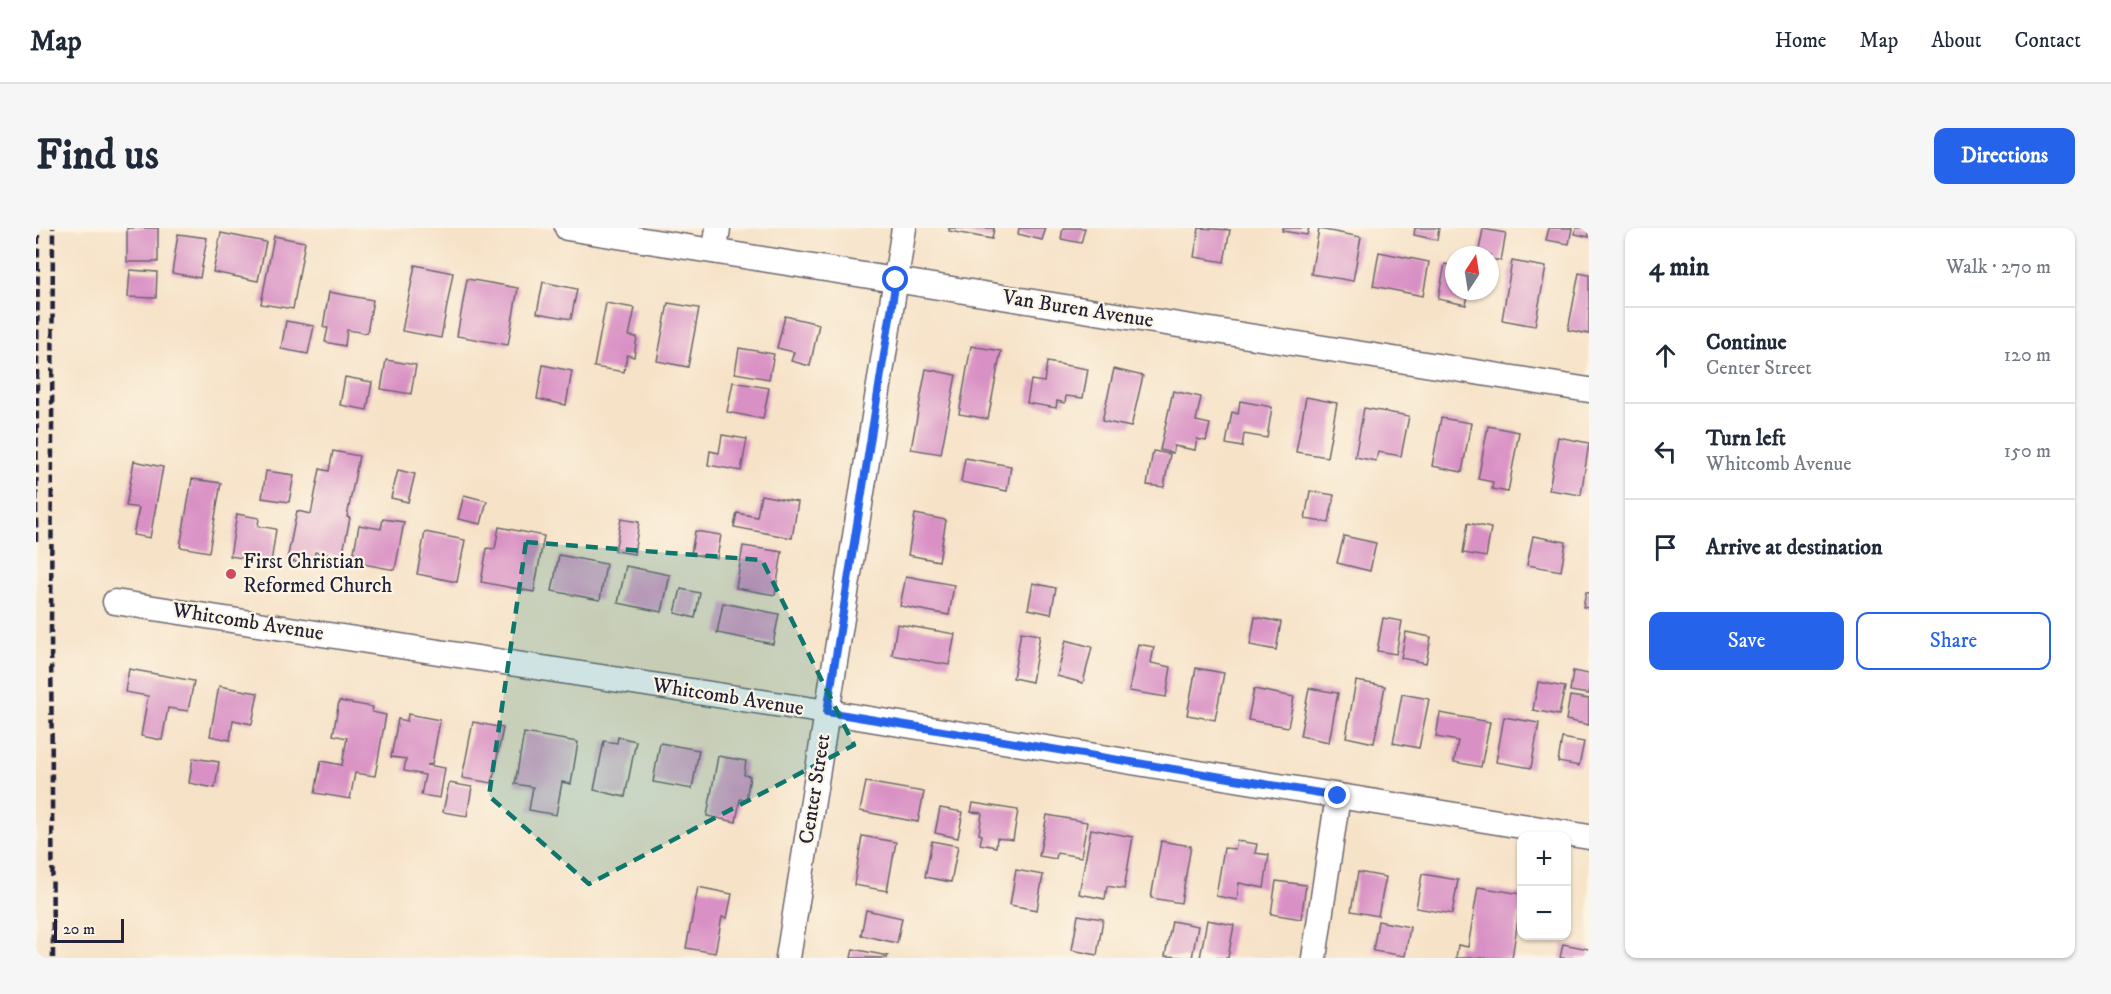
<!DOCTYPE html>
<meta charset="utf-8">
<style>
:root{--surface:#fff;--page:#f6f6f7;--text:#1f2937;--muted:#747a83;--line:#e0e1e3;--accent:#2563eb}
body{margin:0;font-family:"IM FELL DW Pica",serif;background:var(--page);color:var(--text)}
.controls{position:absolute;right:18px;bottom:18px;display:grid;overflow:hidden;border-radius:12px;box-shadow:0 2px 4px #0004}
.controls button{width:54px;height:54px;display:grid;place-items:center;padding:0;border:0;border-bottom:2px solid var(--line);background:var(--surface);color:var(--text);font:30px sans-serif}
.compass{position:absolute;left:1409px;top:18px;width:54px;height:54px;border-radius:50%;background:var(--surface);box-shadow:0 2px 4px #0004;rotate:12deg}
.scale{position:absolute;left:18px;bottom:15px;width:70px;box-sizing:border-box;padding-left:6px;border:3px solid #22223b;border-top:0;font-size:16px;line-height:21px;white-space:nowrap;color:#22223b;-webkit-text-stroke:4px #fcf5e5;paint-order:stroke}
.stop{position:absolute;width:18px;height:18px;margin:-14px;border:4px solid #2563eb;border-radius:50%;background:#fff}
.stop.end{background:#2563eb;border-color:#fff;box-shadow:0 2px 6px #0008}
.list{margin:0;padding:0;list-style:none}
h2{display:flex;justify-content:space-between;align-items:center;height:78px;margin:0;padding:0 24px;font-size:26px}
h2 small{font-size:20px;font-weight:400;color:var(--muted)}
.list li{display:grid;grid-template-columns:39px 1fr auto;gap:18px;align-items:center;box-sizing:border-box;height:96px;padding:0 24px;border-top:2px solid var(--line)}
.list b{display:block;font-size:22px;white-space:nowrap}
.list p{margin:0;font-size:20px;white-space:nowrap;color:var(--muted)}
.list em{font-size:20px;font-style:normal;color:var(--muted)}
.actions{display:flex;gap:12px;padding:18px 24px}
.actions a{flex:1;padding:14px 0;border:2px solid var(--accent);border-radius:12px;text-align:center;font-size:21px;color:var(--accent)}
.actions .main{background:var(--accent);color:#fff}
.icon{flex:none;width:33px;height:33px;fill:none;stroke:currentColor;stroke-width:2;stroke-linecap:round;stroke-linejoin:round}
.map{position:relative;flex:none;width:1553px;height:730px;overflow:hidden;border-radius:12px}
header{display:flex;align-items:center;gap:36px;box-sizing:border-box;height:84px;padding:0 30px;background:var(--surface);border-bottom:2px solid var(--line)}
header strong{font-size:28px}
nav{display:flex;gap:33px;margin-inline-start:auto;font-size:21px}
.intro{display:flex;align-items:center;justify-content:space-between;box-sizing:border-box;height:144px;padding:0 36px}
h1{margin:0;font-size:42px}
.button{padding:15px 27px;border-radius:12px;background:var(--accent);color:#fff;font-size:21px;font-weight:700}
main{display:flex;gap:36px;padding:0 36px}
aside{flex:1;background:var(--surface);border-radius:12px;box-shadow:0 2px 4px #0004}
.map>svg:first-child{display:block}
.building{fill:#d991c5}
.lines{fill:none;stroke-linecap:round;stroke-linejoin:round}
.minor-casing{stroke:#6c656c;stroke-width:27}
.minor{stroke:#fff;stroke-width:24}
.rail{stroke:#22223b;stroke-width:4.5;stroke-dasharray:9 4.5;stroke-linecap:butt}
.route{stroke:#2563eb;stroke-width:8}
.marked{fill:#0f766e;fill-opacity:0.2;stroke:#0f766e;stroke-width:4.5;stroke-dasharray:12 8;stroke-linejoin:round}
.poi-dot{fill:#d1495b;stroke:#fcf5e5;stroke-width:2}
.labels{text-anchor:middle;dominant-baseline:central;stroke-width:4.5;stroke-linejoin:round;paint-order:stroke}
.street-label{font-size:21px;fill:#22223b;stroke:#fcf5e5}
.poi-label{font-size:21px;fill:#22223b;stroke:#fcf5e5;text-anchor:start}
</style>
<header>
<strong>Map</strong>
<nav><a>Home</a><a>Map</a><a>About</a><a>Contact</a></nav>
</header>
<div class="intro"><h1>Find us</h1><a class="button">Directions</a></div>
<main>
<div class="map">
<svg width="1553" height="730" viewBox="0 0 1553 730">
<rect width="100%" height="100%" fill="#fcf5e5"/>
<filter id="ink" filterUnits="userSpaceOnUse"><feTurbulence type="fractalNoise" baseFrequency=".0167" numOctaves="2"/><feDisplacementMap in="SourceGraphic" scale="12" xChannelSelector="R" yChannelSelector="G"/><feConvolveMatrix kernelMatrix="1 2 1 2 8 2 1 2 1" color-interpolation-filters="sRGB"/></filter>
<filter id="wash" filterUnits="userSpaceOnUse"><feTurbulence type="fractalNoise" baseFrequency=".008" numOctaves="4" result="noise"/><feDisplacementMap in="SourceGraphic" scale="24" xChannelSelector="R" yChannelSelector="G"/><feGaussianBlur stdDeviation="1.35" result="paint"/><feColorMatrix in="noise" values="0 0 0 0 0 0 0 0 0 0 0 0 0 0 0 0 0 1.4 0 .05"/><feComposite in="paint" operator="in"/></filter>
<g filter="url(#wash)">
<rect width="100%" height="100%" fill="#f6e2c7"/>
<g id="blocks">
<g class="building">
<rect x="91" y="0" width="31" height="34"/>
<path d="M913,0H958L956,11L913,3Z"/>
<path d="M983,0H1010L1006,12L982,6Z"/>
<path d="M1027,0H1049L1045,15L1025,11Z"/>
<path d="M1163,0L1194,2L1188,34L1158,29Z"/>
<path d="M1247,0H1273L1271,7L1246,3Z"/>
<path d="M1379,0H1403L1401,12L1378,7Z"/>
<path d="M1513,0H1536L1533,16L1510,12Z"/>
<path d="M1540,0H1553V9L1539,6Z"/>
<path d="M1283,1L1325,9L1317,53L1275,46Z"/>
<path d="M1447,1L1470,5L1465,33L1454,31V27H1442Z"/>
<path d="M185,5L230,14L222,53L177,44Z"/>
<path d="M142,6L171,10L164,50L136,45Z"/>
<path d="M238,8L269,14L257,81L225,76Z"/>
<path d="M1343,24L1393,34L1387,68L1337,58Z"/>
<path d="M1476,33L1510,39L1499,98L1466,92Z"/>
<path d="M1409,36L1418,38V63H1433L1430,77L1402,71Z"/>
<path d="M379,37L417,45L405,110L366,103Z"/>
<path d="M94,42L121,44L120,70L92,69Z"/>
<path d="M1543,45L1553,47V106L1532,102Z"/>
<path d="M431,51L482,60L472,117L421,108Z"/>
<path d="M507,54L541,61L535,91L501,85Z"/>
<path d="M293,64L337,72L331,105L311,102L309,118L289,114L292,100L287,99Z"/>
<path d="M570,75L599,80L593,108L601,109L598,129L591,127L588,144L558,139Z"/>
<path d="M632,75L663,80L652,139L621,133Z"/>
<path d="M749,88L783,96L774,138L755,133L758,124L741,120Z"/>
<path d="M250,93L278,98L272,126L245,121Z"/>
<path d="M935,118L965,123L952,191L923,186Z"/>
<path d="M703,120L738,126L733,151L699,145Z"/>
<path d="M350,132L380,137L375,166L345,161Z"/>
<path d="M1011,134L1052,141L1047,170L1030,168L1029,175L1021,173L1020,180L991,175L995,152L1008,154Z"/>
<path d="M507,137L536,143L530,177L501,171Z"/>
<path d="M890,141L920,147L905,226L875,221Z"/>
<path d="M1078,141L1107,148L1095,199L1066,193Z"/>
<path d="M309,149L336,154L331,182L304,177Z"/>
<path d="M697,154L733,160L727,191L691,184Z"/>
<path d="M1137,163L1165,169L1160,193L1174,196L1170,213L1161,211L1159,222L1138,218L1137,225L1124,222Z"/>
<path d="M1270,169L1301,175L1291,229L1260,224Z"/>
<path d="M1204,173L1236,179L1231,210L1208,206L1206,219L1190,216L1196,184L1202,186Z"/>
<path d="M1328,180L1373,188L1365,228L1342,224L1340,233L1319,229Z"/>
<path d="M1405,190L1435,195L1426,244L1396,238Z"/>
<path d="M1452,198L1483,204L1472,264L1456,261L1457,254L1442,251Z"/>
<path d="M686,207L711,211L705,243L672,237L674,223L683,225Z"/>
<path d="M1522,209L1553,215L1545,267L1513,262Z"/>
<path d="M297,223L323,228L311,289L314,290L306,329L279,324L276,338L251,332L261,283L275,286L284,241L293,243Z"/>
<path d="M1117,223L1134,226L1128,259L1111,257Z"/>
<path d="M929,230L975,238L971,263L925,254Z"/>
<path d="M98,233L127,239L114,310L97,307L103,280L90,278Z"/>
<path d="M362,242L379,246L372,274L355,270Z"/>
<path d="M230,243L258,247L253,274L226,270Z"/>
<path d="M156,251L185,255L173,324L144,319Z"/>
<path d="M1274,263L1298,267L1293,295L1269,291Z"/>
<path d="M428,267L451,273L445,296L422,291Z"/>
<path d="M725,267L762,274L756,310L698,299L701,285L721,289Z"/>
<path d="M201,286L223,290L222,298L240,301L235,335L194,328Z"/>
<path d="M879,286L910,292L903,333L872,327Z"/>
<path d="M347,291L368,294L359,342L316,334L323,297L345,301Z"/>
<path d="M585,291L603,294L598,326L579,323Z"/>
<path d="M1432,295L1455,300L1450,329L1427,325Z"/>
<path d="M463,299L508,308L498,364L445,354L451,320L459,321Z"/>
<path d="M659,303L685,307L681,330L655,326Z"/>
<path d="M389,304L429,312L421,354L381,346Z"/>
<path d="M1308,308L1340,315L1334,343L1301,335Z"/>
<path d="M1497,308L1530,314L1525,343L1491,337Z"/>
<path d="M707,318L746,324L739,367L700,360Z"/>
<path d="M523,327L570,336L564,372L516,363Z"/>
<path d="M590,338L634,347L626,384L582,375Z"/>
<path d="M870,348L918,357L913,387L864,378Z"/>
<path d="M997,355L1020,360L1015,386L992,381Z"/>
<path d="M645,361L664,365L659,390L639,385Z"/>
<path d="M1550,364L1553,365V380L1547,379Z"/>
<path d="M687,375L743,386L737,416L681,405Z"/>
<path d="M1219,389L1245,394L1240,422L1214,417Z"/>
<path d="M1347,390L1366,393L1360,426L1341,423Z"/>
<path d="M861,396L919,406L913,437L856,427Z"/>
<path d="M985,404L1004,407L996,454L977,450Z"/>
<path d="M1370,404L1395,409L1390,435L1365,430Z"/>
<path d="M1030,412L1056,419L1047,455L1021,448Z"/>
<path d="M1102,416L1118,419L1115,435L1135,439L1130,469L1093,463Z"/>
<path d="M1160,440L1188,445L1179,492L1151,487Z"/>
<path d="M93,441L158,453L152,483L132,480L126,512L105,508L112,468L89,464Z"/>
<path d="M1537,443L1553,446V466L1534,463Z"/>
<path d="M1320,453L1349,458L1338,515L1310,509Z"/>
<path d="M1502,454L1529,459L1523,487L1497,482Z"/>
<path d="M183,458L222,465L216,496L197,492L194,512L174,508Z"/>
<path d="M1273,460L1302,465L1293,514L1264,508Z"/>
<path d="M1218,461L1258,469L1252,499L1212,492Z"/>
<path d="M1366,466L1393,471L1383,520L1357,515Z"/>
<path d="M1534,468L1553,471V497L1530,492Z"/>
<path d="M303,473L337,479L336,484L350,487L339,548L319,545L314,571L279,565L285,533L306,537L311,510L297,507Z"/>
<path d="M1404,485L1454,494L1445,539L1418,534L1422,513L1400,509Z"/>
<path d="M372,486L404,492L396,536L391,537L409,540L404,570L385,567L389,547L368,543L370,531L355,529L362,491L371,493Z"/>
<path d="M1468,489L1503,495L1495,540L1460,534Z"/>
<path d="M437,494L467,500L456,555L426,550Z"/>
<path d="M488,505L542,514L535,556L526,554L520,587L493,582L497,559L479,556Z"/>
<path d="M582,509L600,513L589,569L558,562L568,513L581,515Z"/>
<path d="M1526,510L1548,514L1543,538L1522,534Z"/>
<path d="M624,515L663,522L656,561L617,554Z"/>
<path d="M682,528L710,533L708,547L714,548L710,572L704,571L700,594L671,588Z"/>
<path d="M157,530L183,534L179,560L153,555Z"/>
<path d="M830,554L888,564L882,594L824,583Z"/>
<path d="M413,555L436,559L431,588L407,584Z"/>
<path d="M937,575L982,582L977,612L961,610L960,619L944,616L946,607L943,606L946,585L935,584Z"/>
<path d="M904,580L927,584L922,610L899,605Z"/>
<path d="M1011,587L1051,594L1045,629L1021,625L1020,631L1003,628Z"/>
<path d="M1055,601L1097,609L1088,661L1071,658L1069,671L1043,666Z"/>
<path d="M826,608L860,614L851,663L818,657Z"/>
<path d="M896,613L922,618L915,654L889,649Z"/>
<path d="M1125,613L1155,618L1145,675L1115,670Z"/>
<path d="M1201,613L1221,616L1219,625L1233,627L1228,660L1203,655L1201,672L1180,668L1188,620L1199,621Z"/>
<path d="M980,642L1007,647L1001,682L974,677Z"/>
<path d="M1322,644L1350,649L1342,688L1315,683Z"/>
<path d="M1386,646L1422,652L1416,686L1380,680Z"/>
<path d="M1240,653L1270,657L1265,691L1235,686Z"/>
<path d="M662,659L696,666L691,690L686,689L679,725L650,720Z"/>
<path d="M1442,659L1486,666L1476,730H1420L1422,717L1432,719Z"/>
<path d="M830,682L866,690L861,715L825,707Z"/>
<path d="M1042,687L1067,691L1061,727L1036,722Z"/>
<path d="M1171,692L1198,697L1192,730H1164Z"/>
<path d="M1136,693L1162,698L1156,730L1129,728Z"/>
<path d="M1342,693L1374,699L1369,728L1337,723Z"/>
<path d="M1527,716L1553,721V730H1524Z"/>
<path d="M817,721L852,728L851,730H815Z"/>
</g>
</g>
</g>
<g filter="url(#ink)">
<use href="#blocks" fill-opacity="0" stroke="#6c656c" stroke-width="1.5"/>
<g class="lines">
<defs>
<g id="minor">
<path d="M531,0L1553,162"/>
<path d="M679,23L682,0"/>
<path d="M79,374L791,484L1553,609"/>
<path d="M752,730L868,0"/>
<path d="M1278,730L1302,568"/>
</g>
</defs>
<use href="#minor" class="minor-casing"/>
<use href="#minor" class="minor"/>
<g class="rail">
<path d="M0,313L2,0"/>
<path d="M17,730L15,404L17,0"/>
</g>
</g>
</g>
<g class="lines" filter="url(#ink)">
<path class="route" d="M860,52L791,484L1302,568"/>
</g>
<path class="marked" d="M490,314L726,332L818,517L553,656L453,568Z"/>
<circle class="poi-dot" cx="195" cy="346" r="6"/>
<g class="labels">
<g class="street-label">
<text transform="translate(1042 81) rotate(9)">Van Buren Avenue</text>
<text transform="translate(212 394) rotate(9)">Whitcomb Avenue</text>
<text transform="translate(692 469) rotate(9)">Whitcomb Avenue</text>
<text transform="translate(779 561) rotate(-81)">Center Street</text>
</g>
<g class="poi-label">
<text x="207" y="334">First Christian<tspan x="207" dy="24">Reformed Church</tspan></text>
</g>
</g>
</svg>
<div class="controls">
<button>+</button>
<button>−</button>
</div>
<svg class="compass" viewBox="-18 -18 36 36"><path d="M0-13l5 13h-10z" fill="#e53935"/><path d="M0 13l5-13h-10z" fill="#747a83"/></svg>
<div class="scale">20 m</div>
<div class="stop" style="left:860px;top:52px"></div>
<div class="stop end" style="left:1302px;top:568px"></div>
</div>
<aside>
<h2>4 min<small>Walk · 270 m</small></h2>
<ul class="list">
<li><svg class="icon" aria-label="ahead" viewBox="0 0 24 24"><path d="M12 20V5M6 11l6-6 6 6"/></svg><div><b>Continue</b><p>Center Street</p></div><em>120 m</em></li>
<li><svg class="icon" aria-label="left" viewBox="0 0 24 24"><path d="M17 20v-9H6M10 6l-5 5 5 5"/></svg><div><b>Turn left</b><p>Whitcomb Avenue</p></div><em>150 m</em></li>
<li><svg class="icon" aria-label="arrive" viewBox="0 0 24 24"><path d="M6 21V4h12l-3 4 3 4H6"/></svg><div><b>Arrive at destination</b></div></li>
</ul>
<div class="actions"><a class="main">Save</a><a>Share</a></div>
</aside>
</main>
